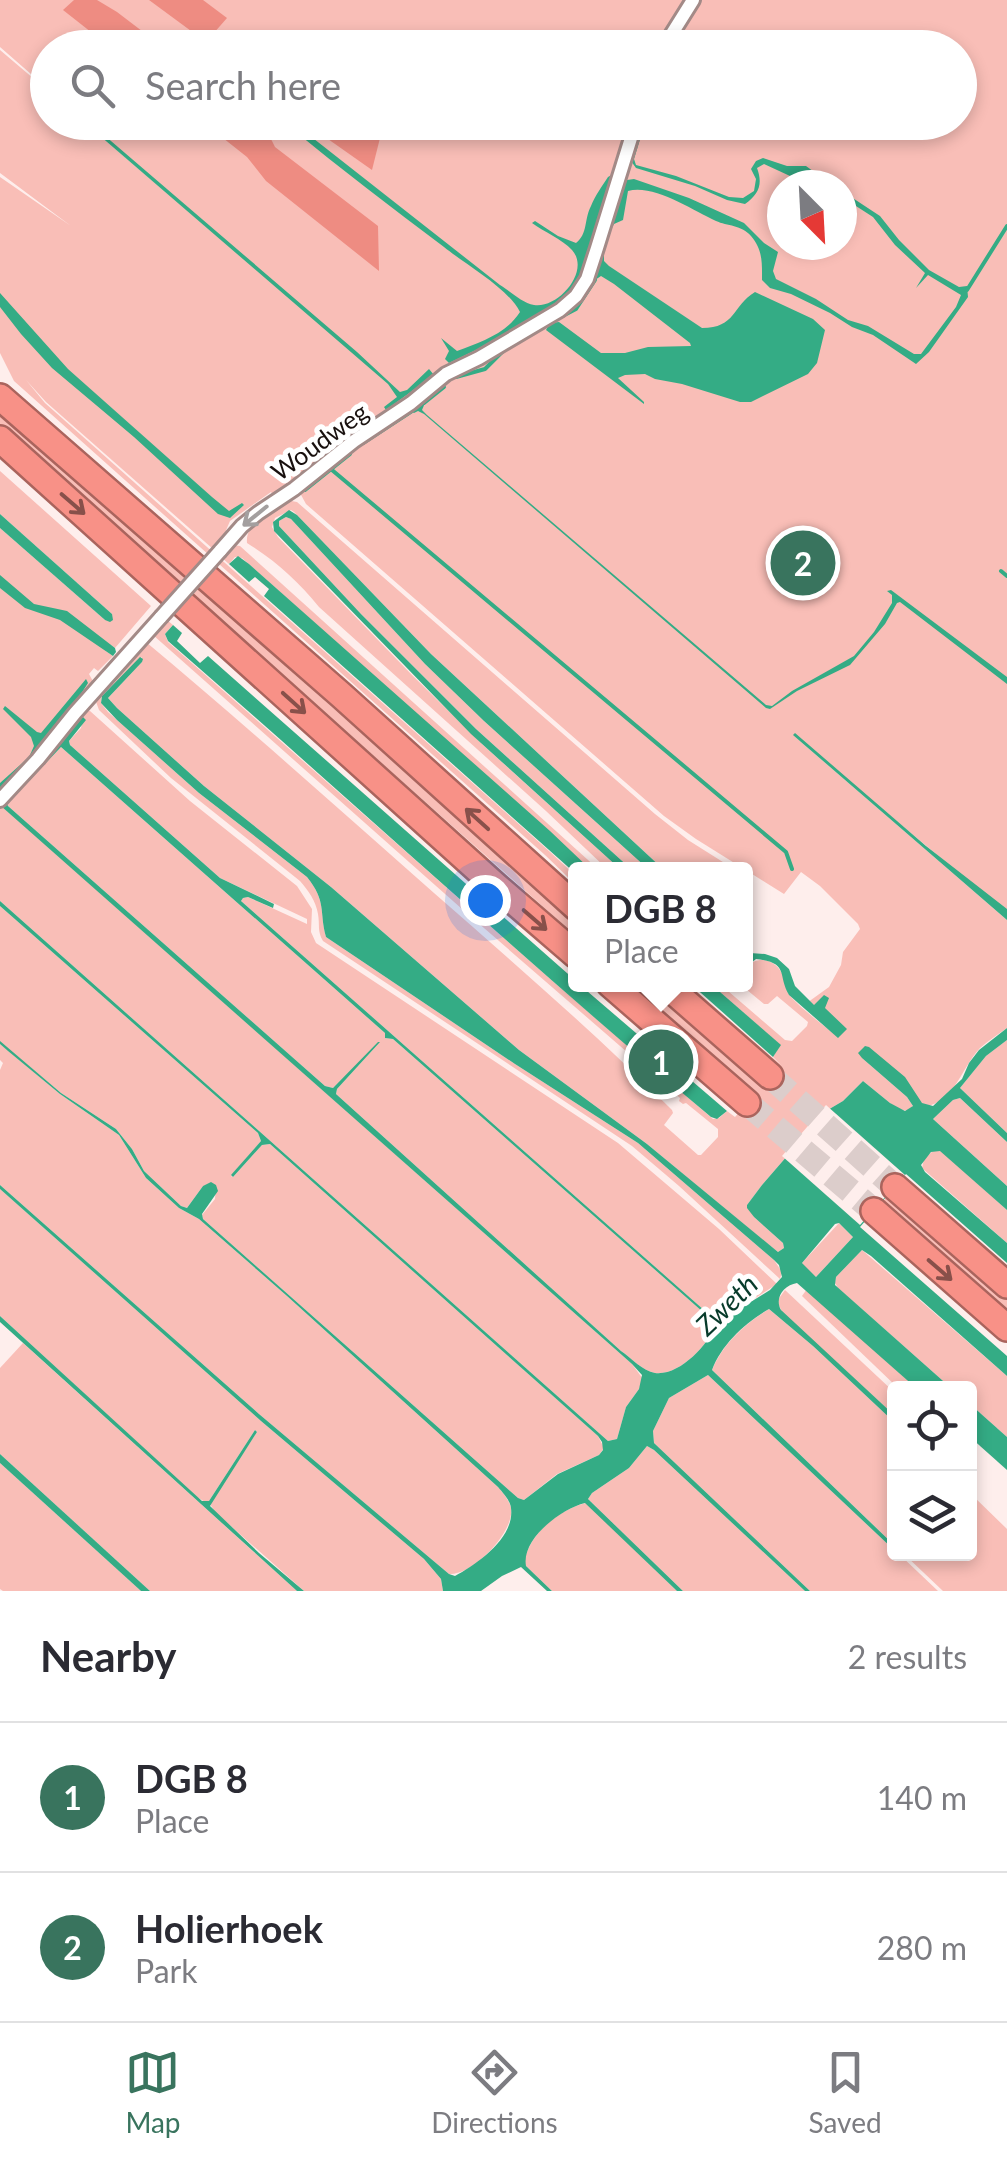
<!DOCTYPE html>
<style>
:root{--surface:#fff;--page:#f7f7f7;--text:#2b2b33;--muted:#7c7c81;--line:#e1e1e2;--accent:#39745e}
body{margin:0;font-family:Lato,sans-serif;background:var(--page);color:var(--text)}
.controls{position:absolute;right:30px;bottom:30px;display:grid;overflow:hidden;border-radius:10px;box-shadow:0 5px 15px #0003}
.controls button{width:90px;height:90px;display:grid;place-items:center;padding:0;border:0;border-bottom:2px solid var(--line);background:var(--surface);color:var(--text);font:50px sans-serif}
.compass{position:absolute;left:767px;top:170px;width:90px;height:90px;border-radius:50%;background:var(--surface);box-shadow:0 5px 15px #0003;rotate:156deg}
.you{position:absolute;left:485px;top:900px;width:35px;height:35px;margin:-25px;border:8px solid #fff;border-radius:50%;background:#1a73e8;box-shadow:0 0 0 15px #1a73e833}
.badge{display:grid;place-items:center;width:65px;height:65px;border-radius:50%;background:var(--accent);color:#fff;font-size:32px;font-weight:700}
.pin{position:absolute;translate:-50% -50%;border:5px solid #fff;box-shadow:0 2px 10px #0006}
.popup{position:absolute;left:568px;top:862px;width:185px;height:130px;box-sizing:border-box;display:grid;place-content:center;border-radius:10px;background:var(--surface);filter:drop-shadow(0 2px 8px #0005);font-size:32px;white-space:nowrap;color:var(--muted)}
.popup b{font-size:38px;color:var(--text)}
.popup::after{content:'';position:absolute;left:50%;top:100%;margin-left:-20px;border:20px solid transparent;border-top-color:var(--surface)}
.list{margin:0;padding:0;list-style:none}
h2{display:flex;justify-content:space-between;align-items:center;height:130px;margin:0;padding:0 40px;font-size:42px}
h2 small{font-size:32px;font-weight:400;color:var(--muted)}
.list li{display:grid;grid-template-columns:65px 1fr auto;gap:30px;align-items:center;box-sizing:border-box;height:150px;padding:0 40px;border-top:2px solid var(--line)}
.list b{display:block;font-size:38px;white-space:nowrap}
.list p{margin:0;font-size:32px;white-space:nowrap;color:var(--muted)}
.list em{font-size:32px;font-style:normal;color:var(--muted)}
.icon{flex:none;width:55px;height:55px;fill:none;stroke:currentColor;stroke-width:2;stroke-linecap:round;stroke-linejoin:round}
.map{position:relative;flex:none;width:1007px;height:1591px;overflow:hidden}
.search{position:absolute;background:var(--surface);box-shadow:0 5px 15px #0003;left:30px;right:30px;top:30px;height:110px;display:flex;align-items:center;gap:25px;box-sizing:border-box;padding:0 35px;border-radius:55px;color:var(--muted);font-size:38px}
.sheet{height:430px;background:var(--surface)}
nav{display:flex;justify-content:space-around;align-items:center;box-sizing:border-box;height:140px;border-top:2px solid var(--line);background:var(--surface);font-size:28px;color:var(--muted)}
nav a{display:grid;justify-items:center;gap:5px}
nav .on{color:var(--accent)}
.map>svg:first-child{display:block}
.green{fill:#f9beb7;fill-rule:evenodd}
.forest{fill:#ee8c82}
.water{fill:#34ac85;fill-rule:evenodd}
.pier{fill:#feeeec}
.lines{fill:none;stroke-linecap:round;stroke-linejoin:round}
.stream{stroke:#34ac85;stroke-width:4}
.motorway-tunnel{stroke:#dccdcb;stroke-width:25;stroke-dasharray:25 12;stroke-linecap:butt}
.minor-casing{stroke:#a38a87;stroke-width:18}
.motorway-casing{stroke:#aa645d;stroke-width:30}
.minor{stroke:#fff;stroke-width:12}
.motorway{stroke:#f89187;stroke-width:25}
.minor-bridge-casing{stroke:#a38a87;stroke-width:18;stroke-linecap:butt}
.minor-bridge{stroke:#fff;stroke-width:12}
.oneway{stroke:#88504a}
.oneway2{stroke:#a39f9f}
.labels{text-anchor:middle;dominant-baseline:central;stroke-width:10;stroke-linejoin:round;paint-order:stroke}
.street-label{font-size:25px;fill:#18100e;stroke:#fff}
.water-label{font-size:28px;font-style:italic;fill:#073b2b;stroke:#fff}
</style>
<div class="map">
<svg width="1007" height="1591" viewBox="0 0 1007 1591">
<rect width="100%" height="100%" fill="#feeeec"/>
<g class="green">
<path d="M0,0H1007V913L793,735L1007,920V1028C998,1034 988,1041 980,1048C961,1068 955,1102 924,1107L862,1058L907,1097L913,1106L907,1111L896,1108L863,1081L843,1101L826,1111L762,1185L747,1205L754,1217L783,1243L784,1248L778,1252L764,1241L647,1144L519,1050L331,887L204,786L117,708L108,698L142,662V657L102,696L101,703L108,712L199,793L307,877C327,902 319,911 326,937L515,1064L638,1143L774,1260L782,1272L780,1279L679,1186L632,1146L323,941C317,931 320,925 318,914C316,901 308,890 300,881L171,778L99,710L95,699L146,642C244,724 339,809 434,893C515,964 596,1034 672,1110L673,1113L664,1125L698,1155H701L718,1137V1129L686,1103L683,1104L679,1101L680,1098L462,909L153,635L167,620L173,625L165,634L168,642L556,984L713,1119L719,1118L727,1111L735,1117L755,1094L631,985H652L677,1007L682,985H689L781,1065L773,1057L780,1045L712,985H721L785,1040L792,1041L807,1026L808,1022L777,996L768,1004H764L741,985L746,984V967C759,954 778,960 784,978C786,983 786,989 788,993C795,1004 827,1028 838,1037L840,1036L804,1005L829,987L841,965L843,952L860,929L858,924L820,886L801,872L784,894L696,839L664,816L306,504L300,493L305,485L288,487L273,495L271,492L230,521L224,535L213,549L46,402L26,380L45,403L549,851L576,876V885L545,855L14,381L0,353V177L71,226L0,173V50L47,90L48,122L85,123L278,288L88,123L960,122V48H48L47,88L0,47ZM782,185H842V245H782Z"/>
<path d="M5,413L576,917V936L0,424V414Z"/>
<path d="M0,471L151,606L115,648L111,645L106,651L113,656L98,671L94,668L89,674L95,685L0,788V528L105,620L112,614L0,514Z"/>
<path d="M286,500L297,502L655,814L688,840L734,869H663L431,654L294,512L291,510L275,518L272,527L278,537L412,675L483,745L620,869H607L546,811L319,607C298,581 276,561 247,543C245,522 270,512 286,500Z"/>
<path d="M286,517L291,519L425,664L484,721L648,869H631L476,729L361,614L279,526V521Z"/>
<path d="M233,545L240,546L598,869H590L242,558L235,557L229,564L222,558Z"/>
<path d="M84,710L90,711L190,801L297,886L312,909L311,932L316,943L618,1143L719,1229L777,1284L723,1319L718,1321L713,1318L241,901L243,898L248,897L307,924V919L220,878L70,745L69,741L81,728L83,717H81L14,793L4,808L632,1364L643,1379L639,1389L626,1407L617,1439L608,1441L0,901V802Z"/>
<path d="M61,747L385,1033V1038L393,1039L712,1320L716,1326C707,1345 680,1376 655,1373C643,1371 631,1358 621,1351L336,1094L337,1089L380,1042L333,1088L325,1086L8,806L6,804Z"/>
<path d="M0,906L258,1133L261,1141L231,1176L233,1177L262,1145L270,1144L598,1436L604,1448L599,1455L557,1474L524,1500L518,1498L203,1219L202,1215L215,1199L216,1185L203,1186L187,1208L181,1206L144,1171L132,1149L116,1129L61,1093L0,1042Z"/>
<path d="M1007,1040V1133L960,1088L986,1056Z"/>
<path d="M0,1044L60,1094L119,1135L146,1178L179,1208L199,1219L287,1296L498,1487C503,1493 509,1500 511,1508C515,1532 472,1576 449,1574L259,1414L0,1185V1070L3,1063L0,1060Z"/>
<path d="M960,1098L1007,1142V1186L933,1119L953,1100Z"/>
<path d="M934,1150L941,1151L1007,1210V1243L922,1168L924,1159Z"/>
<path d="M0,1189L261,1421L424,1559L441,1579L443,1591H304L215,1512L210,1504L257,1432L255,1430L209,1501L205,1502L197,1497L0,1316Z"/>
<path d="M890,1193L1007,1296V1315L881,1204Z"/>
<path d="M839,1223L853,1237L816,1277L804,1267L802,1263Z"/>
<path d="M862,1250L1007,1376V1437L970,1404V1388H951L838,1288L835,1283L836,1277Z"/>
<path d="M807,1289L916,1388H898L802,1296Z"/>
<path d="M785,1290L894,1392V1415L783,1314L777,1301Z"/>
<path d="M769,1309L813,1346L894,1422V1545L712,1370C723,1343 745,1324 769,1309Z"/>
<path d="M23,1343L297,1591H150L0,1454V1368Z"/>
<path d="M708,1375L894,1550V1554H899L938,1591H810L654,1443L653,1431L669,1398Z"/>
<path d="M647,1446L654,1450L805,1591H683L588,1499L592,1493L629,1468Z"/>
<path d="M0,1463L141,1591H3L0,1589Z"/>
<path d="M970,1493L1007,1529V1591H943L904,1554H970Z"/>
<path d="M586,1503L677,1591H552L526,1566L524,1562C530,1533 558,1510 586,1503Z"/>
</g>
<g class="forest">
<path d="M74,0H97L117,12L163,47H110L63,10Z"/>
<path d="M149,0H203L227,18L206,42Z"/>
<path d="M204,123H259L265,127L275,147L378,226L379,271L266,181L247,157Z"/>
<path d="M314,123H377L383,126L372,170L318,132Z"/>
</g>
<g class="water">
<path d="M85,123H90L357,352L400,392L407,390L429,369L434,375L386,410L384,407L397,397L388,384Z"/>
<path d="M641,123H645L634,159L636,165L676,176L729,197L743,198L754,191L756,179L751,169L756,161L763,158L787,166H806L832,185H824L804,172L790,176L764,164L757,168C763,184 759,194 745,204L727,200L695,186L636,168L631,161Z"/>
<path d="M295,124L500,285C510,291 522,303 534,305C558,309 591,271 572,250C562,239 544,232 532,223L535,221L558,236L576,243C588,234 584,219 591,206C595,196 602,186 608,177L613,174L600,214L591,256L575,289L557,304L499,339L449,363L445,359L449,351L441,338L457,351C480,342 506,334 520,312C509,289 465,264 444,247C392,208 341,169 291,128Z"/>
<path d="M634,179L689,198L744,223L764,243L778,252L773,271L776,279L816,299L848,320L868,326L914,354H921L956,307L961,295L928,275L916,288L925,273L895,245L873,217L842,197V191L880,216L899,240L929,270L959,287L967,286L968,297L929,352L916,364L873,335L852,327L830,313L791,294L770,288L762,280C762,263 763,250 751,236C742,225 727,226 716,221C692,210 654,184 628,191L623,220L614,224L606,239L623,184L627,180Z"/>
<path d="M602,251L604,252V261L609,266L702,328C736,328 732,306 755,292L813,319L825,330L817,363L808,374L751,402H740L682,384L655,379L645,374L625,375L618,378L644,402V404L546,330L550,323L559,322L601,353H625L648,347L691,346L690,343L614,284L601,276L595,280Z"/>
<path d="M0,293L68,369L212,497L229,511L242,503L244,505L230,518L218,514L134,437L52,368L21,334L0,307Z"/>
<path d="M424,401L425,403L422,410L427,415L766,705L772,706L792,691L854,656L874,632L892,603V595L887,591L891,590L1007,677V684L900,602L897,603L885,624L850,665L797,691L770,709L766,708L424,414L418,411L414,413L411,411Z"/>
<path d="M289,510L297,515L431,654L663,869H648L484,721L425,664L291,519L286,517L279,521V526L361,614L476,729L631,869H620L471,734L274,531L273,522Z"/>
<path d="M0,514L112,614L113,620L110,622L105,620L0,528Z"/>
<path d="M238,556L249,564L550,831L590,869L576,870V874L264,596L269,589L255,577L249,582L229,564Z"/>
<path d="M0,575L34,604L67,611L115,648L116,652L113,656L60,620L25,608L0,588Z"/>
<path d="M173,625L182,633L177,641L200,663L208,656L576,981V984L580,985L727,1111L717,1119L711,1117C527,963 350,799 168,641L165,634Z"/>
<path d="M140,657L143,659L142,662L108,698L117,708L204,786L331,887L519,1050L647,1144L778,1252L784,1248L783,1243L754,1217L747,1208V1205L762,1185L826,1111L843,1101L863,1081L890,1103L905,1111L913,1106L907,1097L862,1058L858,1053L865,1046L869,1047L905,1077L922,1103L933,1106L962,1079L969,1063L979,1050L1007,1028V1040L986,1056L960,1088L1007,1133V1142L960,1098L953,1100L933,1119L1007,1186V1210L940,1151L931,1152L921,1165L925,1172L1007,1243V1263L906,1174L860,1227L1007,1356V1376L871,1256L862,1250L836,1277L835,1285L951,1388H916L797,1283C784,1285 774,1298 781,1310L894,1415V1422L813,1346L769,1309C745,1323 722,1344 712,1370L894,1545V1550L708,1375L669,1398L653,1431L654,1443L810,1591H805L654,1450L647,1446L629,1468L592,1493L588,1499L683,1591H677L585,1503C561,1509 521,1539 526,1566L552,1591H547L521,1567L502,1576L481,1591H443L441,1579L424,1559L261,1421L0,1189V1185L259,1414L449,1574L455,1576C477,1564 515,1538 511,1508C510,1500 503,1493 498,1487L287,1296L199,1219L179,1208L146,1178L119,1135L60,1094L8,1051L0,1044V1041L61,1093L116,1129L132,1149L144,1171L181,1206L187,1208L203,1186L211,1182L216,1185L218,1191L202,1214L203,1219L518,1498L524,1500L558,1474L599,1455L603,1450L602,1442L598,1436L270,1144L262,1145L233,1177L231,1175L261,1141L258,1133L0,906V901L608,1441L617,1439L626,1407L639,1389L642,1375L632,1364L1,806L83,717L86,720L69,741L70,745L220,878L274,904L273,908L248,897L243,898L241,901L713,1318L719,1321L723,1319L770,1290L782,1277L779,1265L774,1260L638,1143L515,1064L326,937C319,911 327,902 307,877L199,793L117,720L101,703L102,696ZM61,747L385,1033V1038L393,1039L712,1320L716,1326C707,1345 680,1376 655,1373C643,1371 631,1358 621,1351L336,1094L337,1089L380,1042H378L333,1088L325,1086L8,806L7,804ZM839,1223L853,1237L816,1277L802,1263L835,1224Z"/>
<path d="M86,679L88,683C63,723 33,757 0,791V783L29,757L34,746L31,737L3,709L5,706L37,732L41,733Z"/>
<path d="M795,733L926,846L1007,909V920L793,735Z"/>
<path d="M750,953L765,954L777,958L789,969L795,986L814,1005L824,995L829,998L825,1008L847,1029L838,1038L789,995C777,975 790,963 756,959L746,967V959Z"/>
<path d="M692,985H712L781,1045L773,1057Z"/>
<path d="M0,1316L202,1501H209L255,1430L257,1432L210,1506L259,1553L304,1591H297L0,1322Z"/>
<path d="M970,1404L1007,1437V1470L970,1437Z"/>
<path d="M0,1454L150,1591H141L0,1463Z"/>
</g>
<path class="pier" d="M826,1105L905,1175L860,1225L782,1156Z"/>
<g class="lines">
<g class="stream">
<path d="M967,290L1007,226"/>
<path d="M549,323L576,309L595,280"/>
<path d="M456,377L485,369L506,348"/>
<path d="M424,403L444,387"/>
<path d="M363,443L412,411"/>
<path d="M332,470L786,852L792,869"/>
<path d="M305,490L350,454"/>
<path d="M1001,571L1007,576"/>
</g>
<g class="motorway-tunnel">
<path d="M770,1076L895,1187"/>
<path d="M747,1103L874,1211"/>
</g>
<defs>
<g id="minor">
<path d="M663,48L693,0"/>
<path d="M220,551L242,526L258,513L294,489L354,441L411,403L446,374L479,358L560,310L576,296L587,279L597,248L636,122"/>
<path d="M0,800L38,759L75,713L161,617"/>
</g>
<g id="motorway">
<path d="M0,397L341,695L576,907"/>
<path d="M0,439L496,886L576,955"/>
<path d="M610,984L747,1103"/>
<path d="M665,984L770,1076"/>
<path d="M895,1187L1007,1285"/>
<path d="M874,1211L1007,1328"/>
</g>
</defs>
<use href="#minor" class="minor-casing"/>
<use href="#motorway" class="motorway-casing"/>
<use href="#minor" class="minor"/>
<use href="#motorway" class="motorway"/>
<defs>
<path id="minor-bridge" d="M161,617L220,551"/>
</defs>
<use href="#minor-bridge" class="minor-bridge-casing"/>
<use href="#minor-bridge" class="minor-bridge"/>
</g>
<defs><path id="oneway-shaft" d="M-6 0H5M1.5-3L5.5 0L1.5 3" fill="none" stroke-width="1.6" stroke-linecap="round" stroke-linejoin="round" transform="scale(2.5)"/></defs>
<g class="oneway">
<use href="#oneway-shaft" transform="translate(73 504) rotate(41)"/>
<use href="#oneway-shaft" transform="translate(294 703) rotate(42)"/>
<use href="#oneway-shaft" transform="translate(477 819) rotate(-138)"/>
<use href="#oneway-shaft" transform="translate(535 920) rotate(41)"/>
<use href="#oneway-shaft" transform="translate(940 1270) rotate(41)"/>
</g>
<use class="oneway2" href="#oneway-shaft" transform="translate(255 516) rotate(141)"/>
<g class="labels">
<g class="street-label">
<text transform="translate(319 441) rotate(-36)">Woudweg</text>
</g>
<g class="water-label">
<text transform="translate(726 1304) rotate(-44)">Zweth</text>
</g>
</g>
</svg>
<div class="controls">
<button><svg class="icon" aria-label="locate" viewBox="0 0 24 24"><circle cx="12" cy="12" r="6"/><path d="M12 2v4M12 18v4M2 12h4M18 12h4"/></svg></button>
<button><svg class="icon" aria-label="layers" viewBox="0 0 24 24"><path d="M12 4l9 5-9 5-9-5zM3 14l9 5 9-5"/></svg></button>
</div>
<svg class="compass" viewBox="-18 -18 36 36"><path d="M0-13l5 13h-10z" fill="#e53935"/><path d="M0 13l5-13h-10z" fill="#7c7c81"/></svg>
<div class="you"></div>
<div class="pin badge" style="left:661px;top:1062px">1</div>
<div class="popup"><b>DGB 8</b>Place</div>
<div class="pin badge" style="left:803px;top:563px">2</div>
<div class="search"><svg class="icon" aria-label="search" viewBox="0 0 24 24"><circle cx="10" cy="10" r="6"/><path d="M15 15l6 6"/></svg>Search here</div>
</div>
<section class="sheet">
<h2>Nearby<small>2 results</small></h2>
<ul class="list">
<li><span class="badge">1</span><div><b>DGB 8</b><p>Place</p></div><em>140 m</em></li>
<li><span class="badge">2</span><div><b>Holierhoek</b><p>Park</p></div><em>280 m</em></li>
</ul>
</section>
<nav>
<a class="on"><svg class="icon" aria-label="map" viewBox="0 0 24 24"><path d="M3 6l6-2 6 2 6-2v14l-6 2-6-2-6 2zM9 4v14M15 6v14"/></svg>Map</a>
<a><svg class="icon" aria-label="directions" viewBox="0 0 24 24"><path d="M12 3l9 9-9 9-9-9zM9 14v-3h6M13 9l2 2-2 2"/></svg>Directions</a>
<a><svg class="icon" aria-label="saved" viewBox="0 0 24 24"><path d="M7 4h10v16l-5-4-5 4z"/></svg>Saved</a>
</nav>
